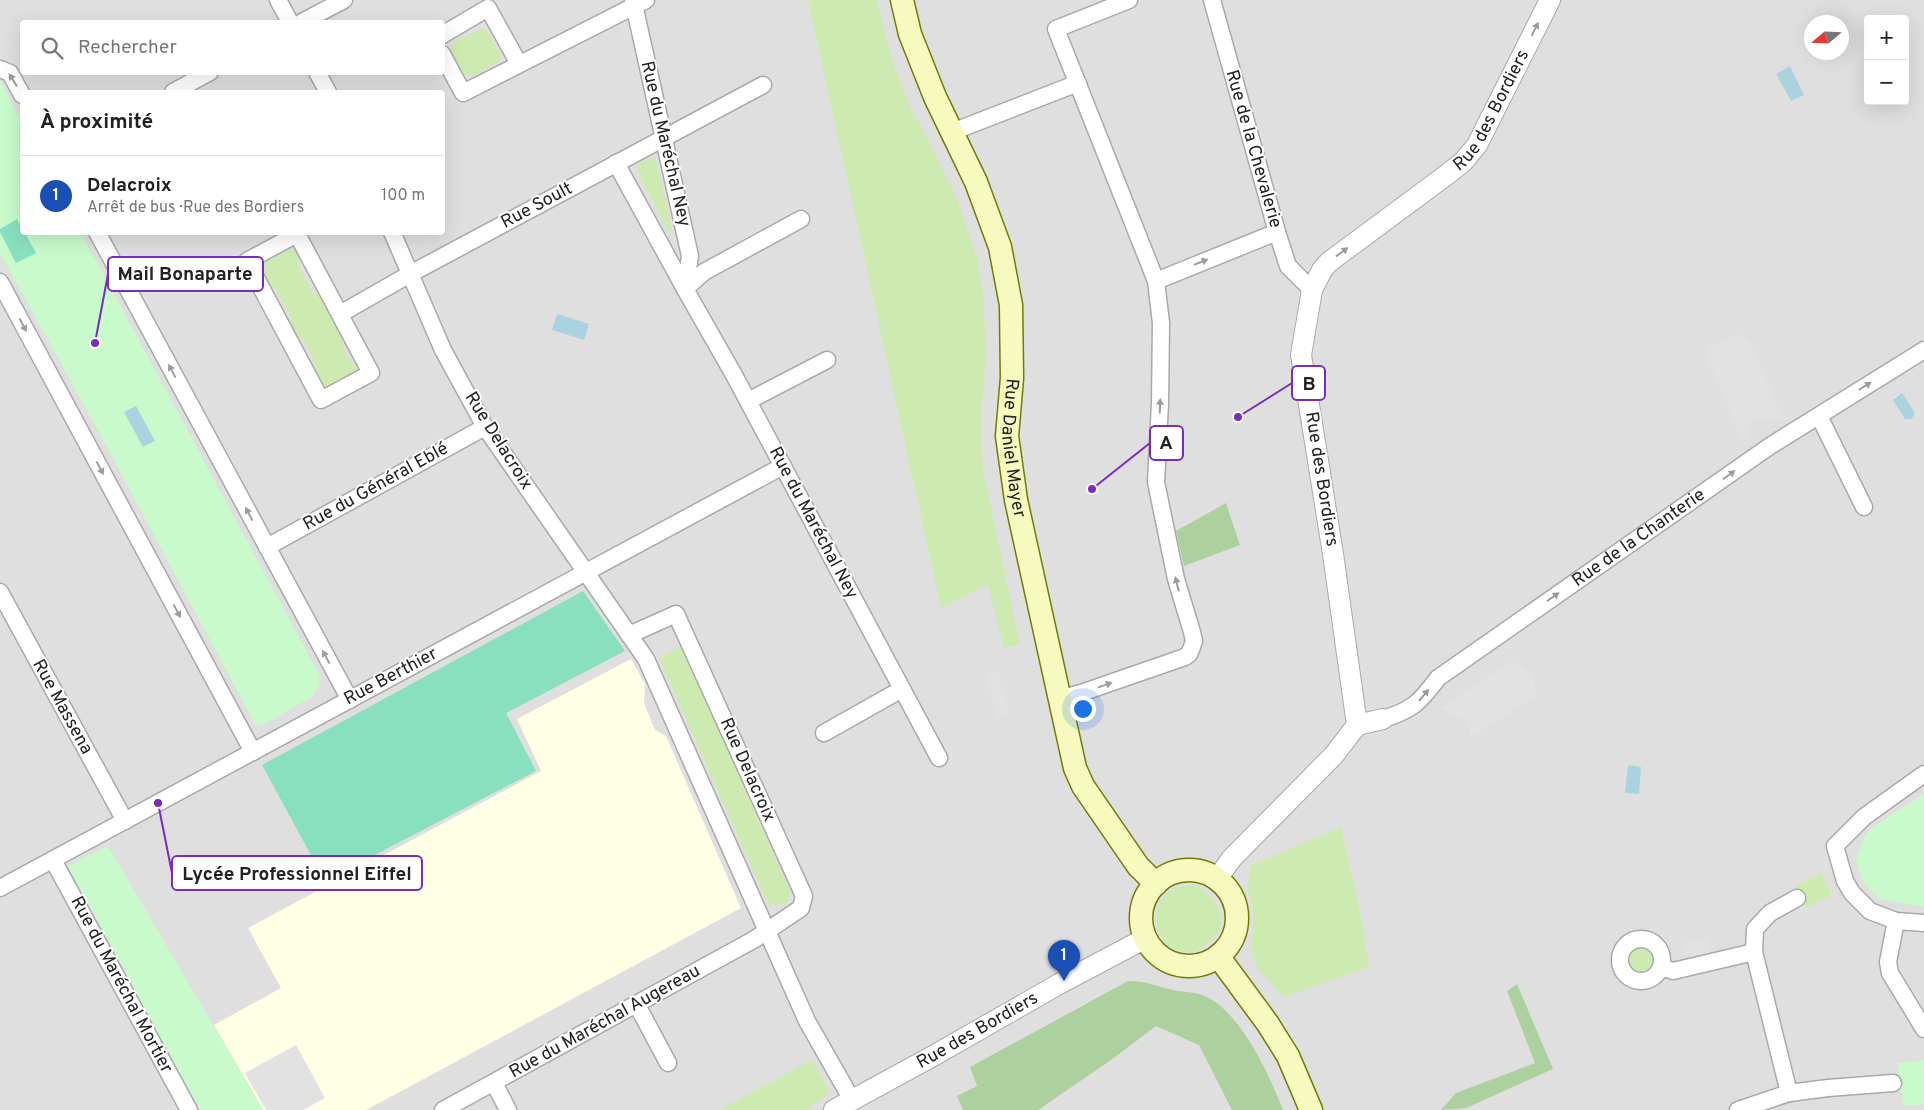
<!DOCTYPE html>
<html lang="fr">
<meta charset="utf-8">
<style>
:root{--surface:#fff;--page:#f6f6f6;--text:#222;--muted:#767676;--line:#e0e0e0;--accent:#b45309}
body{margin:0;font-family:Overpass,sans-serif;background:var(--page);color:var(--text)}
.controls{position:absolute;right:15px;top:15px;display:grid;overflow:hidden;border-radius:5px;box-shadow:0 5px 20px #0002}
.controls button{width:45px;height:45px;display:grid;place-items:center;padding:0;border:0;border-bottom:1px solid var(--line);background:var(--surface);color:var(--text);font:25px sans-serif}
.compass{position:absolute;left:1804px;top:15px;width:45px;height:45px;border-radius:50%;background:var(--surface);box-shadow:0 5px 20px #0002;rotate:251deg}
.you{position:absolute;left:1082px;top:708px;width:18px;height:18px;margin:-12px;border:4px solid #fff;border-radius:50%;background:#1a73e8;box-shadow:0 0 0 8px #1a73e833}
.badge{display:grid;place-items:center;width:32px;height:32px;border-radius:50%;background:var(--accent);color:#fff;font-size:16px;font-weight:700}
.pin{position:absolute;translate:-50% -41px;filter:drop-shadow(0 1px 2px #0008)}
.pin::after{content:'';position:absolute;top:26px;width:18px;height:15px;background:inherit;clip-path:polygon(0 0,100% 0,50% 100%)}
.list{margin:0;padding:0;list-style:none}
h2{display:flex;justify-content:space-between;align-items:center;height:65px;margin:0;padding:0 20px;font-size:21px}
h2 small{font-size:16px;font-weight:400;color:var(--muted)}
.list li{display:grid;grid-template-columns:32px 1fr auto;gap:15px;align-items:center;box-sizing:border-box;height:80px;padding:0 20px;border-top:1px solid var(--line)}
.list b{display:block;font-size:19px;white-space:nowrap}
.list p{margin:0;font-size:16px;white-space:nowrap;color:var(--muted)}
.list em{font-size:16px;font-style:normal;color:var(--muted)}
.icon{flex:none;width:28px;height:28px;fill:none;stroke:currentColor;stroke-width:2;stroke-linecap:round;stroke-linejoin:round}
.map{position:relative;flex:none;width:1924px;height:1110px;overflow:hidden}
.search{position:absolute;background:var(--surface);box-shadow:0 5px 20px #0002;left:20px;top:20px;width:425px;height:55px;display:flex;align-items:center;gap:12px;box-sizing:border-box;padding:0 18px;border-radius:5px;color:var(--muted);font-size:19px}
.panel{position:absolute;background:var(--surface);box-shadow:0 5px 20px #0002;left:20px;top:90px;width:425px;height:145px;border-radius:5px}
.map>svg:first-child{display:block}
.residential{fill:#e0dfdf;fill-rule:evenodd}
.education{fill:#ffffe5}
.grass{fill:#cdebb0}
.forest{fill:#add19e}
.park{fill:#c8facc}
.pitch{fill:#88e0be}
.parking{fill:#e2e2e2}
.water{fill:#aad3df}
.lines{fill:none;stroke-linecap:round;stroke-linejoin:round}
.minor-casing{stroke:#a9a9a9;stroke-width:19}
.tertiary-casing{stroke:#a9a9a9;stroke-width:22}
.secondary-casing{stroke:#707d05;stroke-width:25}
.minor{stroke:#fff;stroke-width:16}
.tertiary{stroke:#fff;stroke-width:20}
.secondary{stroke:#f7fabf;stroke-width:22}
.oneway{fill:#9c9c9c}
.labels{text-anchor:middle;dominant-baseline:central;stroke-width:4;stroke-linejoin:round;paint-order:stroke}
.street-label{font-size:18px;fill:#222;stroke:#fff}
.leader{fill:none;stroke:#7b2cbf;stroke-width:2}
.callout-dot{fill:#7b2cbf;stroke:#fff;stroke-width:2}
.callout{fill:#fff;stroke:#7b2cbf;stroke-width:2}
.callout-label{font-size:19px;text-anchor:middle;font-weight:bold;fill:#222}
</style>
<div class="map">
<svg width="1924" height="1110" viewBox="0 0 1924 1110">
<rect width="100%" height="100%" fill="#f2efe9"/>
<path class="residential" d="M0,0H1924V1110H0ZM1868,19H1905V101H1868ZM22,22H442V72H22ZM1812,22H1842V52H1812ZM22,92H442V232H22Z"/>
<path class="education" d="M631,659L645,684L644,703L655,730L666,736L741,908L366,1110H263L214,1025L281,988L248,928L541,771L517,719Z"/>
<g class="grass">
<path d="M808,0H877L891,58L910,107L929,141L958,202L977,258L983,294L986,353L981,419L983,469L1020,644L1004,648L988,585L941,608Z"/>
<path d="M481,28L487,30L501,54L498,62L473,76L464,75L451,51L453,43Z"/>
<path d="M650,158H654L657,163L672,230L669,233L637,171V166L640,163Z"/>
<path d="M291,249L298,252L300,257L296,260L314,296L319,293L345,341L341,344L353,365L357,363L359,365L356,372L328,388L321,385L309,363L314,360L302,337L296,339L288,323L293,320L273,285L269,287L260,271L262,264Z"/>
<path d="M682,646L791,894L784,904L771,906L765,897L659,658Z"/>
<path d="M1341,827L1361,917L1369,967L1284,997L1259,970L1251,951L1254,914L1248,892L1250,866Z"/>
<path d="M1821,873L1832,895L1806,908L1795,886Z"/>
<path d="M1182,886C1186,886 1190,886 1194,886C1214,891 1230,920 1215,937C1169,986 1127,902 1182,886Z"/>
<circle cx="1641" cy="960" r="13"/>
<path d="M812,1060L828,1087V1095L805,1110H719Z"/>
</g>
<g class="forest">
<path d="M1226,503L1240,545L1184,566L1176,531Z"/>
<path d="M1128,981C1146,981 1156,986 1173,990C1183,992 1197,992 1207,997C1242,1015 1269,1074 1283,1110H1232L1199,1045L1156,1026L1111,1060L1038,1110H963L957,1096L977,1086L970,1067Z"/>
<path d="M1517,984L1553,1069L1466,1108L1441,1110L1456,1093L1535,1063L1507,991Z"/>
</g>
<g class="park">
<path d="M0,81L22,123V232L81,233L320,676L318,686L313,696L261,726L255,724L99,432L0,253Z"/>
<path d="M1924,794V907L1879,899L1862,880L1856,859L1866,833L1879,823Z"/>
<path d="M108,846L263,1110H200L68,866Z"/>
<path d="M1924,1060V1104L1904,1106L1897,1063Z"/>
</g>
<g class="pitch">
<path d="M17,219L22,229V232L25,233L36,253L16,263L0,232V229Z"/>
<path d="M583,591L625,651L506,713L536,771L325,881L262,765Z"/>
</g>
<g class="parking">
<path d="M1739,334L1749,339L1784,422L1763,417L1751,421L1743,443L1707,356L1710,347Z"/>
<path d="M1512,661L1525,668L1533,680L1536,696L1471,737L1469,722L1440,708Z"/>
<path d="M998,671L1009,713L997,717L986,674Z"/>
<path d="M1706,938L1710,953L1687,959L1682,943Z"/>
<path d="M296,1045L325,1098L303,1110H266L245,1073Z"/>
</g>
<g class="water">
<path d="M1790,66L1804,95L1791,101L1776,74Z"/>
<path d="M557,314L589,324L584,340L552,330Z"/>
<path d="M1902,393L1915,413L1912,419H1905L1893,400Z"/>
<path d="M136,406L155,441L143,447L124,412Z"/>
<path d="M1628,765L1641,767L1639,794L1625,793Z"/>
</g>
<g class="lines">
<defs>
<g id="minor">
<path d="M278,0L290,22"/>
<path d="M633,0L690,256L685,289L734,375L939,758"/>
<path d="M1212,0L1277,232L1288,266L1312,290"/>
<path d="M302,22L344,0"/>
<path d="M442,35L488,8L519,64"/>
<path d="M442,54L463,93L646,0"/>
<path d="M0,69L10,73L22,95"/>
<path d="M317,72L328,92"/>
<path d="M173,92L210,72"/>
<path d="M952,132L1078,83"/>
<path d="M616,163L685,289L704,272L801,219"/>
<path d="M97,232L350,700"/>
<path d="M392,232L443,350L485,427L646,659L807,1021L852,1100"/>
<path d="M297,234L371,373L321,400L247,261Z"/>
<path d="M1156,281L1277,232"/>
<path d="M0,282L253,752"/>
<path d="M340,314L410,274L763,85"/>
<path d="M748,401L827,360"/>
<path d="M1819,416L1864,507"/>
<path d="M267,547L485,427"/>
<path d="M0,592L125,821"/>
<path d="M1059,699L1081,693L1185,657L1189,654L1192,647L1194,641L1192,632L1176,579L1156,482L1160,403L1161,323L1156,281L1056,29L1129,0"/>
<path id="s1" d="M1383,719C1413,710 1420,702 1438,678L1770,446L1924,350"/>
<path d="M824,733L902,689"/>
<path d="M1924,774L1864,817L1835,846L1845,881L1852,893L1870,911L1896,921L1924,923"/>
<path d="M53,860L189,1110"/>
<path d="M0,888L783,466"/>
<path d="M1896,921L1888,962L1890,973L1924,1029"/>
<circle cx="1641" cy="960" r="21"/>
<path d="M1661,967L1673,971L1754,952"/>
<path d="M637,1005L668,1063"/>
<path d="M494,1083L508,1110"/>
<path d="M1789,1093L1754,952L1755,929L1770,913L1797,898"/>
<path d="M443,1110L755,939L801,908L804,896L676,614L629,635"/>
<path d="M1738,1110L1789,1093L1828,1088L1893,1083"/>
</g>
<g id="tertiary">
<path d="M1357,725L1383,719"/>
<path id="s2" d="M1217,879L1232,858L1334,755L1357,725L1333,554L1301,355L1312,290L1322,270L1329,262L1445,176L1463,162L1477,145L1550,0"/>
<path id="s3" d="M834,1110L933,1056L1059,984L1146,938"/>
</g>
<g id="secondary">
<path id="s4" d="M902,0L910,34L935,97L976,182L1000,247L1011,305L1012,378L1007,436L1016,500L1075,768L1083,786L1138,866L1156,884"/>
<circle cx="1189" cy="918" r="48"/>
<path d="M1218,956L1268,1024L1288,1056L1311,1110"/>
</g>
</defs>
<use href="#minor" class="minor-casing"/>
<use href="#tertiary" class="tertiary-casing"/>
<use href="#secondary" class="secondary-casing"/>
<use href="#minor" class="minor"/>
<use href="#tertiary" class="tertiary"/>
<use href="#secondary" class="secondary"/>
</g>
<defs><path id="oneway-solid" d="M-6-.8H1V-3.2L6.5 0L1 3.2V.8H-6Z" transform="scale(1.25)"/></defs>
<g class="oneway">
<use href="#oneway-solid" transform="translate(1535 29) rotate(-63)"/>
<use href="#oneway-solid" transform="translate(13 80) rotate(-122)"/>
<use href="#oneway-solid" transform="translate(1342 252) rotate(-36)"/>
<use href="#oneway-solid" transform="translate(1201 262) rotate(-22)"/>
<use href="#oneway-solid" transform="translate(23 325) rotate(62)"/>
<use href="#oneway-solid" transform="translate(172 371) rotate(-118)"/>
<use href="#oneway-solid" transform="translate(1865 386) rotate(-32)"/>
<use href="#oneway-solid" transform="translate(1160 406) rotate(-88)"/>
<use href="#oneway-solid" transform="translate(100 468) rotate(62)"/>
<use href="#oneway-solid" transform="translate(1729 475) rotate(-35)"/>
<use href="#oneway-solid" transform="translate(249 514) rotate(-118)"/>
<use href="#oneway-solid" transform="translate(1177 584) rotate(-104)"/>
<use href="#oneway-solid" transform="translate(1553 597) rotate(-35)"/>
<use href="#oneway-solid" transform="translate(177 611) rotate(62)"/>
<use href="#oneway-solid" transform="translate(326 657) rotate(-118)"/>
<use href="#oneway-solid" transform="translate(1105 685) rotate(-19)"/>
<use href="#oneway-solid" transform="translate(1424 695) rotate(-50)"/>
</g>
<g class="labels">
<g class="street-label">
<text stroke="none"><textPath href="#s2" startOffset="908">Rue des Bordiers</textPath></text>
<text transform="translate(665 144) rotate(77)">Rue du Maréchal Ney</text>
<text transform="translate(1253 149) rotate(74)">Rue de la Chevalerie</text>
<text transform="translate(537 206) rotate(-28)">Rue Soult</text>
<text transform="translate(498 441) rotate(58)">Rue Delacroix</text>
<text stroke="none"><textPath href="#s4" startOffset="469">Rue Daniel Mayer</textPath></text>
<text transform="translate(1321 479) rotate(81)">Rue des Bordiers</text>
<text transform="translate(376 487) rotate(-29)">Rue du Général Eblé</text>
<text transform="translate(813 523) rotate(62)">Rue du Maréchal Ney</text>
<text stroke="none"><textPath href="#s1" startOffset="315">Rue de la Chanterie</textPath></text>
<text transform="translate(391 677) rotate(-28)">Rue Berthier</text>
<text transform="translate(62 707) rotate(61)">Rue Massena</text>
<text transform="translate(747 770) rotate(66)">Rue Delacroix</text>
<text transform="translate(121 985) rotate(62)">Rue du Maréchal Mortier</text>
<text transform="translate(605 1022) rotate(-29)">Rue du Maréchal Augereau</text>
<text stroke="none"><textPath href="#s3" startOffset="164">Rue des Bordiers</textPath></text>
</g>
</g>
<path class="leader" d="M95 343L108 274M1238 417L1292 383M1092 489L1150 443M158 803L172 873"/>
<g class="callout-dot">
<circle cx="95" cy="343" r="5"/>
<circle cx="1238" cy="417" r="5"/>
<circle cx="1092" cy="489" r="5"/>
<circle cx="158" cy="803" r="5"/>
</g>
<g class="callout">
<rect x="108" y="257" width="155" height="34" rx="5"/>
<rect x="1292" y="366" width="33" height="34" rx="5"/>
<rect x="1150" y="426" width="33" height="34" rx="5"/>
<rect x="172" y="856" width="250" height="34" rx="5"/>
</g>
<g class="callout-label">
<text x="185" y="280">Mail Bonaparte</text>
<text x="1309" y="390">B</text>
<text x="1166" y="449">A</text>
<text x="297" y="880">Lycée Professionnel Eiffel</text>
</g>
</svg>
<div class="controls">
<button>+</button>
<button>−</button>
</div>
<svg class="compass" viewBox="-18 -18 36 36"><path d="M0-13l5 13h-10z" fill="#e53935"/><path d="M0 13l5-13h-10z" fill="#767676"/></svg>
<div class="you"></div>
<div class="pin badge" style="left:1064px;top:981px;background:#1a4fb4">1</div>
<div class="search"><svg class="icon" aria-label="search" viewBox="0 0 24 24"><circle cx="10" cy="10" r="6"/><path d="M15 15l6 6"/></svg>Rechercher</div>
<section class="panel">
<h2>À proximité<small></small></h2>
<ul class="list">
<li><span class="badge" style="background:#1a4fb4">1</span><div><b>Delacroix</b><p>Arrêt de bus · Rue des Bordiers</p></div><em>100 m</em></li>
</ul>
</section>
</div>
